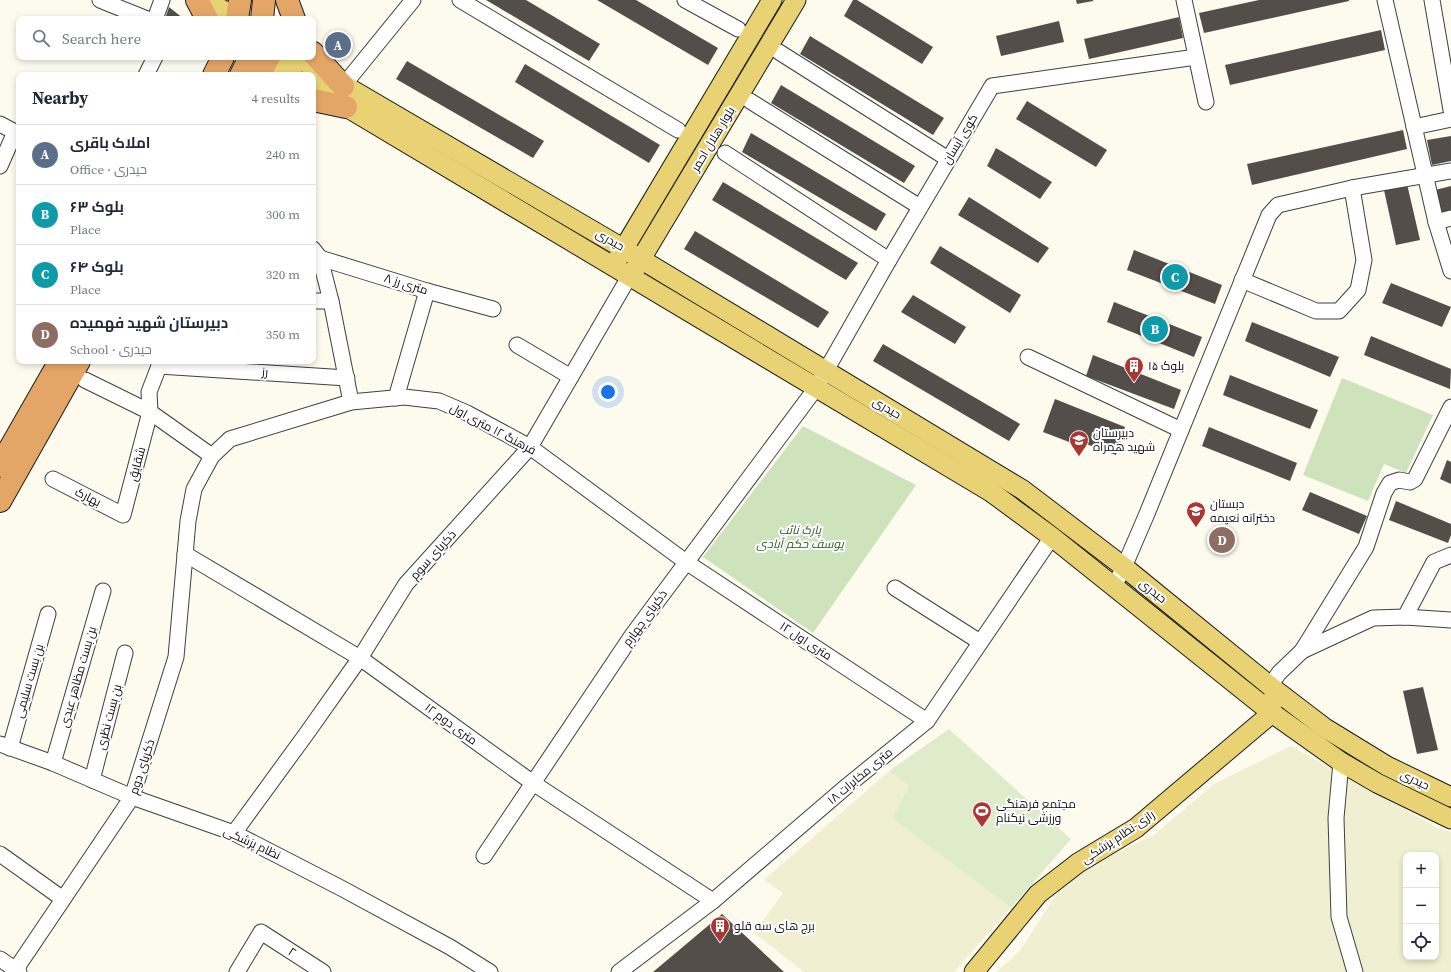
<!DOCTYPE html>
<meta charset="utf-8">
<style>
:root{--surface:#fff;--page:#f2f2f3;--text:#1f2937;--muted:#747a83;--line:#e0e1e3;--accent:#111827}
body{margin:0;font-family:"Source Serif 4",Cairo,serif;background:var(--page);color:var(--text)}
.controls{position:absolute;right:12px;bottom:12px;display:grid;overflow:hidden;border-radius:8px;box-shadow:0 2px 6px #0003}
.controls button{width:36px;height:36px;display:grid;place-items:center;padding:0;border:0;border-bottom:1px solid var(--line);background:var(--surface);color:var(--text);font:20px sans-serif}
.you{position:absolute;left:608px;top:392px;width:14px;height:14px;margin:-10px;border:3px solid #fff;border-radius:50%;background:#1a73e8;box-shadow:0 0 0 6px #1a73e833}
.badge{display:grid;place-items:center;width:26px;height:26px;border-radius:50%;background:var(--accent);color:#fff;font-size:13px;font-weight:700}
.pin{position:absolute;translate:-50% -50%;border:2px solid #fff;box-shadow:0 1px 4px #0006}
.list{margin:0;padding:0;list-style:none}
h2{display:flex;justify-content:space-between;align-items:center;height:52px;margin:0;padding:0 16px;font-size:17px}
h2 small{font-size:13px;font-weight:400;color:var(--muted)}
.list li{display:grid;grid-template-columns:26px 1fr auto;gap:12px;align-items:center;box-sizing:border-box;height:60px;padding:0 16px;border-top:1px solid var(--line)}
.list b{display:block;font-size:15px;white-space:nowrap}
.list p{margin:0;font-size:13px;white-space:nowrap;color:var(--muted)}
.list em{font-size:13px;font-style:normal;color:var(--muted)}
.icon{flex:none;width:22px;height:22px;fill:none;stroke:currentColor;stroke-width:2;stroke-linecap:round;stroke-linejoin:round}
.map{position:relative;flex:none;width:1451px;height:972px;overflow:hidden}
.search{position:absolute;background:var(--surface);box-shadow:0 2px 6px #0003;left:16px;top:16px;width:300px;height:44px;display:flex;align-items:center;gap:10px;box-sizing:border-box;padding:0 14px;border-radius:8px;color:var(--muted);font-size:15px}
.panel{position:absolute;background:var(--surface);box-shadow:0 2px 6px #0003;left:16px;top:72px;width:300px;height:292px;border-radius:8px}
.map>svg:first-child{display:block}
.farmland{fill:#f0efd1;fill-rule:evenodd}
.green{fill:#cee3bc}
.pitch{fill:#dfeccc}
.building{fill:#544e4a}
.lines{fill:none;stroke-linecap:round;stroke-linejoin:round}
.minor-casing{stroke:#3f3f3f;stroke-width:17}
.major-casing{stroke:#1d1d1d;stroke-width:21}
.highway-casing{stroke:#1d1d1d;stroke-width:24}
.minor{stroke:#fff;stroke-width:15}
.major{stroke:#e8d273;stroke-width:19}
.highway{stroke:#e3a666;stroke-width:22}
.labels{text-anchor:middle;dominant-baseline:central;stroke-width:4;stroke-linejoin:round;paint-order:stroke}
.street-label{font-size:12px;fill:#0c0c0c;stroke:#fff}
.poi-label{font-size:12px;fill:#0c0c0c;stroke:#fff;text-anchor:start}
.park-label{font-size:12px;font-style:italic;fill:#2d5c25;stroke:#fff}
</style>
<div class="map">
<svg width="1451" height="972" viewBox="0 0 1451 972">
<rect width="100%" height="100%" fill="#fdfbee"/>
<g class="farmland">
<path d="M1291,746L1436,827L1451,832V972H996L1019,952L1069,875L1154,835L1214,784ZM1406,855H1436V957H1406Z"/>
<path d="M889,771L909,786L892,818L1011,908L954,972H804L754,933L783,893L764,880Z"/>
</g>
<g class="green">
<path d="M1342,378L1433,415L1406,473L1384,464L1368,501L1303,475Z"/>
<path d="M803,426L916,485L813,633L703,557Z"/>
</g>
<path class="pitch" d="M949,729L1071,839L1011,908L892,818L909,786L889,771Z"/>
<g class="building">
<path d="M486,0H526L600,44L589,61Z"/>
<path d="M597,0H636L718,48L708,65Z"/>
<path d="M853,0H857L933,47L922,64L844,16Z"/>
<path d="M1076,0H1093V1L1077,4Z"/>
<path d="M1259,0H1349V1L1204,33L1199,13Z"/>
<path d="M169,7L184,19H165Z"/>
<path d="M1179,17L1183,38L1089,59L1084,39Z"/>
<path d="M1059,21L1064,42L1001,56L996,36Z"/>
<path d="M1381,30L1385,50L1230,85L1225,65Z"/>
<path d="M810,36L944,118L933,135L800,54Z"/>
<path d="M407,61L544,141L533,158L396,79Z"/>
<path d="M525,64L660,145L649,163L515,82Z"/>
<path d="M781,85L915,166L904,183L771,103Z"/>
<path d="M1027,101L1107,150L1096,167L1016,119Z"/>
<path d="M1403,130L1407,149L1252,185L1247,164Z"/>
<path d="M751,133L886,214L876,231L742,152Z"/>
<path d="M1451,136V161L1432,165L1427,140Z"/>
<path d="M996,148L1052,182L1040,199L987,166Z"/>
<path d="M723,182L858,263L846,280L712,200Z"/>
<path d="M1407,184L1420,240L1396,245L1384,190Z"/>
<path d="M1451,186V211L1440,213L1435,190Z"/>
<path d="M969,197L1049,248L1038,263L958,215Z"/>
<path d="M695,231L829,312L818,328L684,249Z"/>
<path d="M940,246L1021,295L1010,313L930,263Z"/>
<path d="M1134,250L1222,285L1215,304L1127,270Z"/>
<path d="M1391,283L1451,307L1442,327L1382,303Z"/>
<path d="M913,295L966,327L955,344L901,312Z"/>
<path d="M1114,302L1202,337L1194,357L1107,322Z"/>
<path d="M1252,322L1339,357L1330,377L1245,341Z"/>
<path d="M1371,336L1451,369L1450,389L1364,355Z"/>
<path d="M883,344L1020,424L1009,441L873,361Z"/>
<path d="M1093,355L1181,390L1174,409L1086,376Z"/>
<path d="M1230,375L1318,410L1310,429L1223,395Z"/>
<path d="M1055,399L1125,427L1116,455L1078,441L1077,445L1043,432Z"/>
<path d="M1209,427L1297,463L1290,481L1202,446Z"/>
<path d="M1447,460L1451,462V484L1440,479Z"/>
<path d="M1310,492L1367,516L1359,534L1302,510Z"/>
<path d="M1396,501L1451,524V535L1448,543L1389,520Z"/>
<path d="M1423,687L1438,750L1417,754L1403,691Z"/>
<path d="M722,914L784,972H653Z"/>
</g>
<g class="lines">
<defs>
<g id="minor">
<path d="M100,0L147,19"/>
<path d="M460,0L678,130"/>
<path d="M685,0L738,29"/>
<path d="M1184,0L1206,102"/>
<path d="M1385,0L1436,222L1451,271"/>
<path d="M1432,0L1451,110"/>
<path d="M155,19L162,0"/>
<path d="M779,52L948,159"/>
<path d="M146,75L155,57"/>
<path d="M343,86L413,0"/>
<path d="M750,101L920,207"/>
<path d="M0,124L15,132"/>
<path d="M1414,127L1451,119"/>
<path d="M725,153L889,260"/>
<path d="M0,166L15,132L19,135"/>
<path d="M1436,222L1451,218"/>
<path d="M313,249L320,258L331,301L351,402"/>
<path d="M320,258L427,291L493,309"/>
<path d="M1242,280L1316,311H1339L1358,290L1364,260L1352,188"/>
<path d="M313,301H331"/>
<path d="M517,345L571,377"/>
<path d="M1028,357L1181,430"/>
<path d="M159,366L347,378"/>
<path d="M85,380L150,412L212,456"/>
<path d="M396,398L427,291"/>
<path d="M53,479L123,515L150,412L149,392L161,361"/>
<path d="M185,554L360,658L533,783L713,901"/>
<path d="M1114,586L1124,567L1146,516L1269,215L1278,205L1352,188L1451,171"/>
<path d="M895,588L980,642"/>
<path d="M1405,617L1434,562L1451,555"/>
<path d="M1302,651L1366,547L1384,493L1390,483L1399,480L1410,482L1415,479L1451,407"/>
<path d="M1270,686L1279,673L1302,651L1373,618L1405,617L1451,620"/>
<path d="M0,744L53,763L132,797L234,833L341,888L450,947L490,972"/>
<path d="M10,748L48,614"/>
<path d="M1341,762L1336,818L1339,917L1355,972"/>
<path d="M53,763L103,591"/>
<path d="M92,780L125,653"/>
<path d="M234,833L307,733L360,658L406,584L530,447L629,277"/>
<path d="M0,854L63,899"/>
<path d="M484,856L633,634L816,388L889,260L992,86L1196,57"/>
<path d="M0,959L19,972"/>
<path d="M14,972L132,797L176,657L188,521L194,489L212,456L230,439L351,402L404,397L439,401L467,413L530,447L686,562L927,721"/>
<path d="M237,972L261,932L323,972"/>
<path d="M619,972L713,901L847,786L927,721L1052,537"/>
</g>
<g id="major">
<path d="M205,0L239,19"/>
<path d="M263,57L293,75"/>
<path d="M296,57L624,249L1023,490L1124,567L1270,686L1325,728L1387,766L1451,797"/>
<path d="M313,87L991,492L1052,537L1272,713L1341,762L1377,783L1451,819"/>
<path d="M617,260L772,0"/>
<path d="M635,269L796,0"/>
<path d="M974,972L1038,894L1078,863L1136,828L1272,713L1271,701"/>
</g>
<g id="highway">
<path d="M197,0L207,19"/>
<path d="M287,0L294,19"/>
<path d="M237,19L240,0"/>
<path d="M262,19L264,0"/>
<path d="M313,53L343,86"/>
<path d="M214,75L223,57"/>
<path d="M241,75L250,57"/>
<path d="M259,75L269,57"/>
<path d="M313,100L346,107"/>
<path d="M0,466L60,361"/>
<path d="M0,501L79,361"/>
</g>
</defs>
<use href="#minor" class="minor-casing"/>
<use href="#major" class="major-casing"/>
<use href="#highway" class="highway-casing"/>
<use href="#minor" class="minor"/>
<use href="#major" class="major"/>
<use href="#highway" class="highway"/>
</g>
<defs>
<symbol id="building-pin" viewBox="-11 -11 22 30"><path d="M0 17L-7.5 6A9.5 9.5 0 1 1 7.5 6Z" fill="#ab3735" stroke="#fff"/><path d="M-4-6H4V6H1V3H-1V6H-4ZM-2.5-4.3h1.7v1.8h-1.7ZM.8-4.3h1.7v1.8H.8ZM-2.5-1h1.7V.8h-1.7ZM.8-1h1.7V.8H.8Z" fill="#fff"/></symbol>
<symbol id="school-pin" viewBox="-11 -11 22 30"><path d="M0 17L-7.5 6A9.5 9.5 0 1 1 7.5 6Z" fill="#ab3735" stroke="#fff"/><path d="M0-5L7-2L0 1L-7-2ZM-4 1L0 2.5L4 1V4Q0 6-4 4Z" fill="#fff"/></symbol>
<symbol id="stadium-pin" viewBox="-11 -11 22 30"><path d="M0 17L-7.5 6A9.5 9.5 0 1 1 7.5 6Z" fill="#ab3735" stroke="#fff"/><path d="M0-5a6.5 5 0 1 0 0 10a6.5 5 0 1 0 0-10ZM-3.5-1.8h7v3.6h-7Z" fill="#fff"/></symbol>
</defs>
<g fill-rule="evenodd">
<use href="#building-pin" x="1123" y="355" width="22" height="30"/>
<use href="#school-pin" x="1068" y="429" width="22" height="30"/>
<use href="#school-pin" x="1185" y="500" width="22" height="30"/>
<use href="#stadium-pin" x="971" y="800" width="22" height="30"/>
<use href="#building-pin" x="709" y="915" width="22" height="30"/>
</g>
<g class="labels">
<g class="street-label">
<text transform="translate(713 139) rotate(-59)">بلوار هلال احمر</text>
<text transform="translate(960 139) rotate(-59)">کوی آیسان</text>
<text transform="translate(610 240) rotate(30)">حیدری</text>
<text transform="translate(406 284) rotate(17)">۸ متری رز</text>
<text transform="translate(265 372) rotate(4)">رز</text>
<text transform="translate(887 408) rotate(31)">حیدری</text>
<text transform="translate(493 429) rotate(28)">فرهنگ ۱۲ متری اول</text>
<text transform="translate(137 464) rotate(-75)">شقایق</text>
<text transform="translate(88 497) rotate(27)">بهارک</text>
<text transform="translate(433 555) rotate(-48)">ذکریای سوم</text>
<text transform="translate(1153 591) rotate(39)">حیدری</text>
<text transform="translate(645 618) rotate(-54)">ذکریای چهارم</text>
<text transform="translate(806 641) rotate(33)">۱۲ متری اول</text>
<text transform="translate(78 677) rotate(-74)">بن بست مظاهر عبدی</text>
<text transform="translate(29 681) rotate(-74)">بن بست سلیمی</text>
<text transform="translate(109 717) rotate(-75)">بن بست نظری</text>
<text transform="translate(451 724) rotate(36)">۱۲ متری دوم</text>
<text transform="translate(142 767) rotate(-72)">ذکریای دوم</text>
<text transform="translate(860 776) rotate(-40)">۱۸ متری مخابرات</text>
<text transform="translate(1415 780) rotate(26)">حیدری</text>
<text transform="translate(1118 837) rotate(-34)">رازی-نظام پزشکی</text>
<text transform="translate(252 843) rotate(25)">نظام پزشکی</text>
<text transform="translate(292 952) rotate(33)">۲</text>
</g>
<g class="poi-label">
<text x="1148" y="366">بلوک ۱۵</text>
<text x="1093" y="433">دبیرستان<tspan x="1093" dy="14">شهید همراه</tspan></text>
<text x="1210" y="504">دبستان<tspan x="1210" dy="14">دخترانه نعیمه</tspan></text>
<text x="996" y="804">مجتمع فرهنگی<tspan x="996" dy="14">ورزشی نیکنام</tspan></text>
<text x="734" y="926">برج های سه قلو</text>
</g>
<g class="park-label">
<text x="800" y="530">پارک نائب<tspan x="800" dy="14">یوسف حکم آبادی</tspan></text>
</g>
</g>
</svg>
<div class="controls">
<button>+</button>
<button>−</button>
<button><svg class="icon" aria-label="locate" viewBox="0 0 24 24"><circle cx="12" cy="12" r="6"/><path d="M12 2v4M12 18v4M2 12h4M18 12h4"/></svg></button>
</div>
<div class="you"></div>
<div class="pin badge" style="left:338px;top:45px;background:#5c6f8a">A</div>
<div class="pin badge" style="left:1155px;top:329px;background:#0f9aa8">B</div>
<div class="pin badge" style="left:1175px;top:277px;background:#0f9aa8">C</div>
<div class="pin badge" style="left:1222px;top:540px;background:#8d6e63">D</div>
<div class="search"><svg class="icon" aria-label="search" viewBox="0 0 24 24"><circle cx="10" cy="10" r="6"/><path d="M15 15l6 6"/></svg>Search here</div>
<section class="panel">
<h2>Nearby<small>4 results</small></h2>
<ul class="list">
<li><span class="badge" style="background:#5c6f8a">A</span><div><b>املاک باقری</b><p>Office · حیدری</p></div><em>240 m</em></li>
<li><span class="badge" style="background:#0f9aa8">B</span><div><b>بلوک ۶۳</b><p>Place</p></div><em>300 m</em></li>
<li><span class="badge" style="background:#0f9aa8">C</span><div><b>بلوک ۶۴</b><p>Place</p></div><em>320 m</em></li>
<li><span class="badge" style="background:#8d6e63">D</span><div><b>دبیرستان شهید فهمیده</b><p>School · حیدری</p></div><em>350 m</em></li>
</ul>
</section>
</div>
